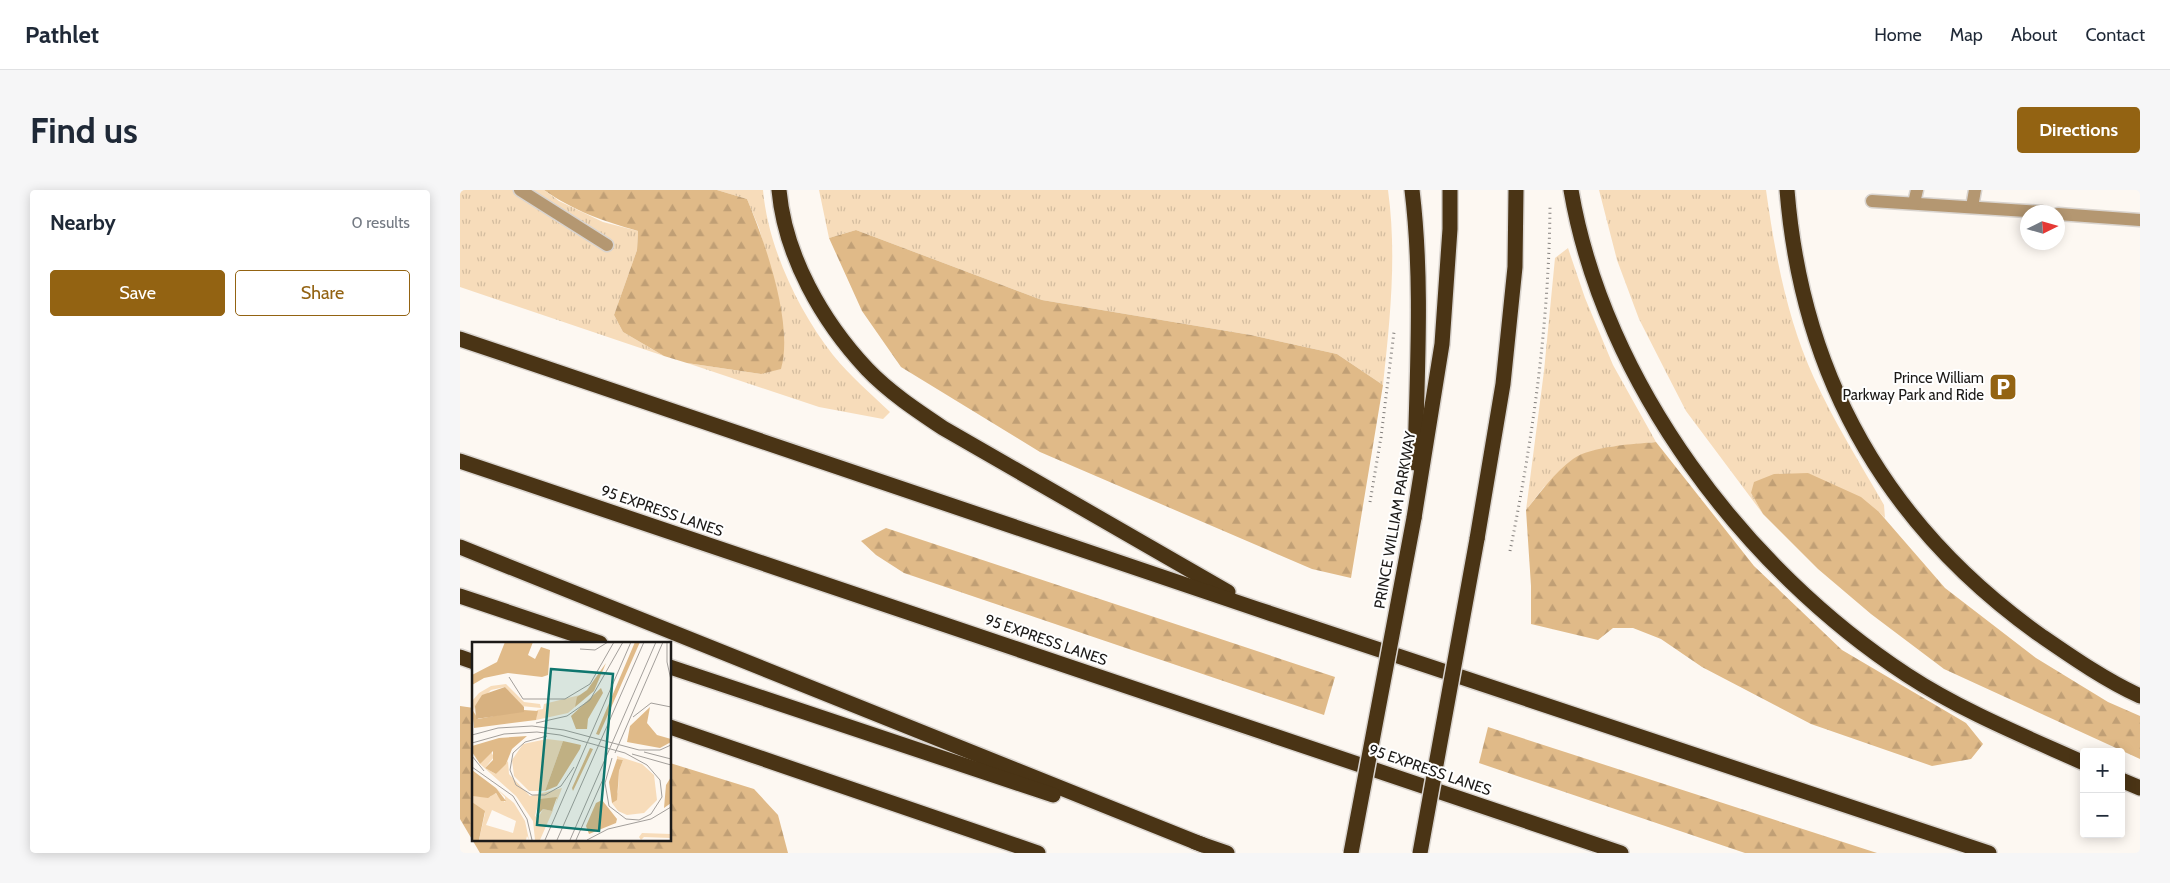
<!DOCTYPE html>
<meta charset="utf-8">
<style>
:root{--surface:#fff;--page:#f6f6f7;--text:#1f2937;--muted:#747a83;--line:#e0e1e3;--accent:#936312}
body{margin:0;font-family:Cabin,sans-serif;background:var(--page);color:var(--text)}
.controls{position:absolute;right:15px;bottom:15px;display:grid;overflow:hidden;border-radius:5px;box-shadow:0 2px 12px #0003}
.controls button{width:45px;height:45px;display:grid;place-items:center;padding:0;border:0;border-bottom:1px solid var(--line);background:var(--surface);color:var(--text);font:25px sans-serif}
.compass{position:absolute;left:1560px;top:15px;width:45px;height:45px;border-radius:50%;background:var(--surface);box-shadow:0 2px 12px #0003;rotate:85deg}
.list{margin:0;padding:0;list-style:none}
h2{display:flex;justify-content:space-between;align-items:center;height:65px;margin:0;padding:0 20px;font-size:21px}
h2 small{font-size:16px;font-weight:400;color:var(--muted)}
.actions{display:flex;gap:10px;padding:15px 20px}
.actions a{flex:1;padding:11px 0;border:1px solid var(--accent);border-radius:5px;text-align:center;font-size:18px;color:var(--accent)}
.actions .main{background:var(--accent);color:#fff}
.map{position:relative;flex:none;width:1680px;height:663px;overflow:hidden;border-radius:5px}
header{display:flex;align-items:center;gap:30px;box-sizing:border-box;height:70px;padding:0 25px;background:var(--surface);border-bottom:1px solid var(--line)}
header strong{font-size:24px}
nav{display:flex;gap:28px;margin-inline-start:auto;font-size:18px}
.intro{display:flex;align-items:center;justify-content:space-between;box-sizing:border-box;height:120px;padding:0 30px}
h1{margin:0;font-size:35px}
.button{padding:12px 22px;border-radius:5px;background:var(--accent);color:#fff;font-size:18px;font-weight:700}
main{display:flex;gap:30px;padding:0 30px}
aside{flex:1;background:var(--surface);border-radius:5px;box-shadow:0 2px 12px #0003}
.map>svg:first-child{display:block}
.grass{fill:url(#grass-tufts)}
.forest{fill:url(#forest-firs)}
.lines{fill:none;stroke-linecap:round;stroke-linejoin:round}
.minor-casing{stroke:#d9d4cf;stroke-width:15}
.highway-casing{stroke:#d9d4cf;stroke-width:18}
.path{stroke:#827e7b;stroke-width:3;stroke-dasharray:1 4;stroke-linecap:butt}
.minor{stroke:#b49771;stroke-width:12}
.highway{stroke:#4a3415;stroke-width:15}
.highway-bridge-casing{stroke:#d9d4cf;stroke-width:18;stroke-linecap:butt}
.highway-bridge{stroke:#4a3415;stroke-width:15}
.labels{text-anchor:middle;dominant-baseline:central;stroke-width:4;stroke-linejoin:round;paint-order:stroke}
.poi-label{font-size:15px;fill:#1c1a18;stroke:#fff;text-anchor:end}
.street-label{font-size:15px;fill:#1c1a18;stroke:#fff}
.inset-road{fill:none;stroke:#a39f9b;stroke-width:1}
.view{fill:#0f766e;fill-opacity:0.15;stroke:#0f766e;stroke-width:2.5}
.inset-edge{fill:none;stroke:#1c1a18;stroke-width:2.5}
</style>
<header>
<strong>Pathlet</strong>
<nav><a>Home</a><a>Map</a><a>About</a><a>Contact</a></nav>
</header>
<div class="intro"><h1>Find us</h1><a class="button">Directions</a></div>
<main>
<aside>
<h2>Nearby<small>0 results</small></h2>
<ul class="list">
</ul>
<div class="actions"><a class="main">Save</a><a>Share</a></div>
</aside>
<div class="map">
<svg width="1680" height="663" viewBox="0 0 1680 663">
<defs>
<pattern id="grass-tufts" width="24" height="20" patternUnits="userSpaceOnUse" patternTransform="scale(1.25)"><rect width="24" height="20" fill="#f7dcba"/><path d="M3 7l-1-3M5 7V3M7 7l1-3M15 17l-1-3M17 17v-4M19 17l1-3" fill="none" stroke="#d3bc9f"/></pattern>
<pattern id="forest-firs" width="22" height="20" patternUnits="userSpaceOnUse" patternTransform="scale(1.25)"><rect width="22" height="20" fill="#e0ba88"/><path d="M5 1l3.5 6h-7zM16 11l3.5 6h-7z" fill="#c09f75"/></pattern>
</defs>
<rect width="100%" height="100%" fill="#fdf8f2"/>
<g class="grass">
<path d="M0,0H84L99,11L143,32L178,41L177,60L154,125L163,142L204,166L0,97Z"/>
<path d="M257,0H303C308,57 338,120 373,165C389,185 411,204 430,222L423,229L359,217L227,173L301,184L319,112L299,38L287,9Z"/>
<path d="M359,0H928C937,65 930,130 923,195L877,164L791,145L582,110L396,40L369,48Z"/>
<path d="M1139,0H1306C1315,64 1327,129 1354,188C1374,232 1400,273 1424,315L1425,328L1419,322L1291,303L1303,324L1226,221L1208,186L1179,129L1157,70Z"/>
<path d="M1108,58L1125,108L1153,175L1196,252L1149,257L1084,297L1066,320L1084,181L1095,68Z"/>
</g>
<g class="forest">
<path d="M84,0H257L287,9C305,52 334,134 321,179L301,184L227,173L204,166L163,142L154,125L177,60L178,41C143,31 114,21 84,0Z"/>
<path d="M396,40L582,110L791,145L877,164L923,195L891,388L852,379L580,262L441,177L402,121L369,48Z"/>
<path d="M1196,252L1294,376L1382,460L1506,533L1523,554L1511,569L1472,576L1351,534L1242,477L1201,449L1173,438H1153L1138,450L1071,434V396L1066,320C1080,303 1095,282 1113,269C1131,256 1174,254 1196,252Z"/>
<path d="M1348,283L1401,307L1419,322L1485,398L1576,468L1648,512L1680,526V569L1484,479L1411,424L1358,379L1303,324L1291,303L1294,292L1314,284Z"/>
<path d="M426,338L875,487L864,525L444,383L416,365L401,351Z"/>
<path d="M0,516L14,518V649H210V573L294,599L318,625L328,663H20L0,629Z"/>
<path d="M1028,537L1417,663H1285L1019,573Z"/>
</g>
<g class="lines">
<defs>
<g id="minor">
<path d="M60,0L147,55"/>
<path d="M1412,11L1582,22"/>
<path d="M1454,13L1457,0"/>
<path d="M1512,17L1515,0"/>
<path d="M1598,24L1680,30"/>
</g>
<g id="highway">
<path d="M319,0C325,66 362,131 407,179C429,202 456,220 483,238L768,402"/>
<path d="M952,0C963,90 957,182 955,273"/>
<path d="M1111,0C1144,193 1285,379 1447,485C1502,521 1564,546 1624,573"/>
<path d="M1327,0C1342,187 1427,336 1580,445C1612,467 1645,490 1680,506"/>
<path d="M0,149L797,419L1529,663"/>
<path d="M0,271L1161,663"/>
<path d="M954,328L982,154L990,39V0"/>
<path d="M1017,349L1043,194L1055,77L1056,0"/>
<path d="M0,357L743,655"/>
<path d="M0,406L140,453"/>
<path d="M0,467L14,472"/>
<path d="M210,477L593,605"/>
<path d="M210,537L578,663"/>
<path d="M1661,590L1680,598"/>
<path d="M735,652L767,663"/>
</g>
</defs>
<use href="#minor" class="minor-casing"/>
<use href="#highway" class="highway-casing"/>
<g class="path">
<path d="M910,312L921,247L934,142"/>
<path d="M1050,361C1073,248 1089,132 1090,17"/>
</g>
<use href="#minor" class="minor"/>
<use href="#highway" class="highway"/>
<defs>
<g id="highway-bridge">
<path d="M891,663L954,328"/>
<path d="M960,663L1017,349"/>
</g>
</defs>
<use href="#highway-bridge" class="highway-bridge-casing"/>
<use href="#highway-bridge" class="highway-bridge"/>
</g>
<defs>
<symbol id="parking-square" viewBox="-11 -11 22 22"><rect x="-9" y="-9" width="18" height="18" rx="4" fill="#936312" stroke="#fff"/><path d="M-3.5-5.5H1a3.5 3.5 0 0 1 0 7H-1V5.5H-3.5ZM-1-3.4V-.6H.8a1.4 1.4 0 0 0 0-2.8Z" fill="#fff"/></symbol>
</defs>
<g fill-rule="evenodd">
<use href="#parking-square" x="1527" y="181" width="32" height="32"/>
</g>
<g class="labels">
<g class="poi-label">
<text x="1524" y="188">Prince William<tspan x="1524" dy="17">Parkway Park and Ride</tspan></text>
</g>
<g class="street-label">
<text transform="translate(202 321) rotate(19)">95 EXPRESS LANES</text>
<text transform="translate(935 330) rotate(-80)">PRINCE WILLIAM PARKWAY</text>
<text transform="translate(586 450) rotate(19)">95 EXPRESS LANES</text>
<text transform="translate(970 580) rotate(19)">95 EXPRESS LANES</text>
</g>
</g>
<g transform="translate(12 452)">
<rect width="199" height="199" fill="#fdf8f2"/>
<path d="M34,42L52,60L68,62L69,66L49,64L33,45L19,48L3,64L2,71L0,59L7,51L19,44ZM108,53L103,65L96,71L64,78L65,68L71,67L72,62ZM75,97L91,99L73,149H57L42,134L40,118L51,102ZM18,108L22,115L13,126L24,132L36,119L37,132L58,154L90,146L83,164L85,157L66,162L63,174L66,176L71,167L80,169L82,166L68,198H63L61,179L44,154L8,122ZM145,114L170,122L182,133L185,158L172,171L155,173L146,169L140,161L146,150L147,129L151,118L145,117ZM24,146L42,161L53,179L57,198L55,194L54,198H7L13,171L0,160V154L18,155L23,151L33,160V155ZM20,168L44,179L41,191L14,183ZM170,191L199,192V196L172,195L169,198L167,195Z" fill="#f7dcba" fill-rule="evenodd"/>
<path d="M33,0H61L56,13L63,17L69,5L78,8L76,33L70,35L36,31L12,36L0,43V33L25,20ZM163,0H168L127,93L124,92ZM134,21L122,49L103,65L105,55L115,48ZM129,46L131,51L116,77L115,87H104L99,74ZM178,65L175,81L185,93L199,97V100L188,106L155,100L158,84ZM0,67L6,77L52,68L66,69L64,78L2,86ZM55,94L40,107L34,122L24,132L13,126L21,118V109L8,122L0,110V104L27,96ZM91,99L109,103L108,107L85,144L73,149ZM118,106L121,107L101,149L100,146ZM145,117L151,118L147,129L145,158L140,161L137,140ZM0,128L24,146L34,159H29L24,151L16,156L0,154ZM199,135V161L192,166L194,143ZM85,155L80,169L71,167L64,175L68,157ZM130,158L145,177L144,181L117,192L114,184L124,161ZM0,160L13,169L7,198H0Z" fill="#e0ba88"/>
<path d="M33,45L52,65V70L4,77L3,64L10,53Z" fill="#d7b180"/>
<path class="inset-road" d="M195,0V20L199,38M108,7L123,8L136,0M37,35L51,57H93L118,42L142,0M161,75L179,61L199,65M64,81L95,74L118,58L151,0M0,93L26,86L60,84L92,88L167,108H188L199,103M75,94L53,100L41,111L38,128L44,143L60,153H73L89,144L102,125M0,101L32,92L65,90L88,93L153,111L175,123L188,138L190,155L179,172L167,178L154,177L137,164L133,141L140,116M172,110L199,117M143,111L191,0M160,112L199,123M0,114L12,129M0,125L41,154L55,177L60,198M73,198L159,0M85,198L172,0M98,198L184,0M104,198L132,135M115,198L136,187L179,177L199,165"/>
<path class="view" d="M79,27L141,32L127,189L65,183Z"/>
<rect width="199" height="199" class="inset-edge"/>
</g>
</svg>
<div class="controls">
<button>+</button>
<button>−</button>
</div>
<svg class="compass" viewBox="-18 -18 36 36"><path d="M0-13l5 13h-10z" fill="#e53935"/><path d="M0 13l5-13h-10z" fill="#747a83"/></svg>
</div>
</main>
